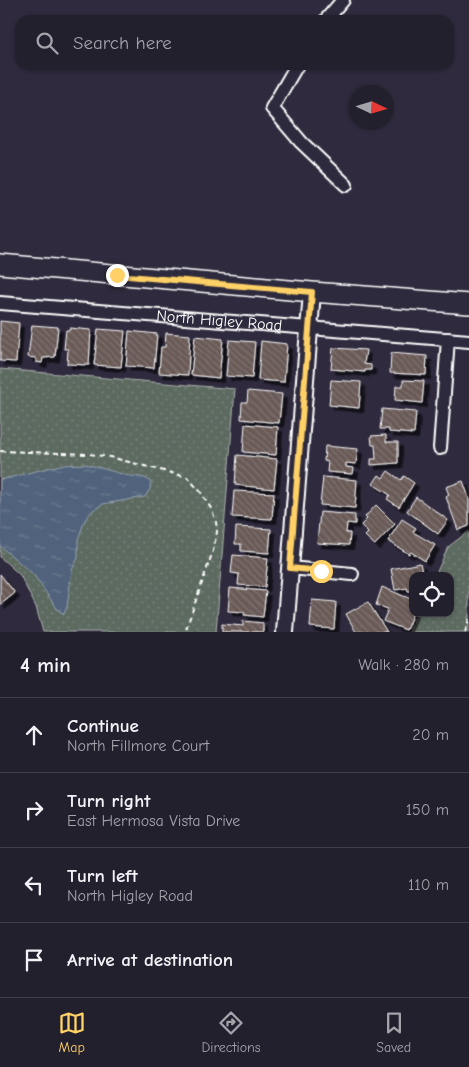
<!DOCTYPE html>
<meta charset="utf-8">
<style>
:root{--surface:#23202e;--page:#2b2836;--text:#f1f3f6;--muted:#a3a3aa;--line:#403e4a;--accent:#ffd166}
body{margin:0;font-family:"Comic Neue",sans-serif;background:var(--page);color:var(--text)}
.controls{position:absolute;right:15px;bottom:15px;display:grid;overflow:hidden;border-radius:10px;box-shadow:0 1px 4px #0004}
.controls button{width:45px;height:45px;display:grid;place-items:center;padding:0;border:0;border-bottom:1px solid var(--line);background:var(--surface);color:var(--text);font:25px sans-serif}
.compass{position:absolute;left:349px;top:85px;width:45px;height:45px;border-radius:50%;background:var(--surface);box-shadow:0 1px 4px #0004;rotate:94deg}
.stop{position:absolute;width:15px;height:15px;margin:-11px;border:4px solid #ffd166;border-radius:50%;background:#fff}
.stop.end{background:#ffd166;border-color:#fff;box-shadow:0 1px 5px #0008}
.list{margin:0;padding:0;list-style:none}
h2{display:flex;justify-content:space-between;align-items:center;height:65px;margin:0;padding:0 20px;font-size:21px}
h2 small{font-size:16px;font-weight:400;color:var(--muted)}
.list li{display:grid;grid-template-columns:32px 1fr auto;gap:15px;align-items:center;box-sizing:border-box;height:75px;padding:0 20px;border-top:1px solid var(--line)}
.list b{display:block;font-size:19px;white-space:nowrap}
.list p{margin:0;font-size:16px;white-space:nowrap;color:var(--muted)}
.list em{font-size:16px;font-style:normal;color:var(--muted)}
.icon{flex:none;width:28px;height:28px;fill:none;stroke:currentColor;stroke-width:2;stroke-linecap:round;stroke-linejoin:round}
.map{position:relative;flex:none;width:469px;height:632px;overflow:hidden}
.search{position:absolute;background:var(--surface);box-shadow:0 1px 4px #0004;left:15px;right:15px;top:15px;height:55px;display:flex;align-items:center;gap:12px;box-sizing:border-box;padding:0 18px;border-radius:15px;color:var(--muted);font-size:19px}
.sheet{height:365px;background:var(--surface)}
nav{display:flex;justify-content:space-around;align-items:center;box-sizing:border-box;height:70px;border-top:1px solid var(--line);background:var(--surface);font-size:14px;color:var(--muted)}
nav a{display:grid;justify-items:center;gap:2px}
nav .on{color:var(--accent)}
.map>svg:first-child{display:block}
.grass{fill:url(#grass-dots);stroke:#aeb4b0}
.water{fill:url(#water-ripples);stroke:#97a2b0}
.building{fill:url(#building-back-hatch);stroke:#fff;filter:url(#shadow)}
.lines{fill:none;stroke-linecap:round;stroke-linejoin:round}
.minor-casing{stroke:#fff;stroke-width:16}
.tertiary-casing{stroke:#fff;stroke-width:20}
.secondary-casing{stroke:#fff;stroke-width:22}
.path{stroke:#fff;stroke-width:2;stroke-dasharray:5 4;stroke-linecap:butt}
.minor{stroke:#2f2a3d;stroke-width:12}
.tertiary{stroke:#2f2a3d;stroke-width:16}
.secondary{stroke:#2f2a3d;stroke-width:19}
.route{stroke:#ffd166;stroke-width:6}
.labels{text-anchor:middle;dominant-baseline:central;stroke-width:4;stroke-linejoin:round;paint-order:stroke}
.street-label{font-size:16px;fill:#fff;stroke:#2f2a3d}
</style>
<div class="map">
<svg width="469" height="632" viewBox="0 0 469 632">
<defs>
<pattern id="grass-dots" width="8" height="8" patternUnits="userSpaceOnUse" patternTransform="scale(1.25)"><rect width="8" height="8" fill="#5c6a61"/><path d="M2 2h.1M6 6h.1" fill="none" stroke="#748079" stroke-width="1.8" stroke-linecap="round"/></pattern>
<pattern id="water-ripples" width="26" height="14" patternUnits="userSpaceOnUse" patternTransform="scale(1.25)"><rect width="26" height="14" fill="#51647c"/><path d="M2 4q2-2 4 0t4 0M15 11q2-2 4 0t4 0" fill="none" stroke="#6b7b90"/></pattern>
<pattern id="building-back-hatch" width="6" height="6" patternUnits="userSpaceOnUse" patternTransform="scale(1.25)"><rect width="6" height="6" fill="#695a57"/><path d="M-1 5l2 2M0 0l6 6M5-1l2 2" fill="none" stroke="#807370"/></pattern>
<filter id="shadow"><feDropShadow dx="4.5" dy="4.5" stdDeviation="0" flood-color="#0009"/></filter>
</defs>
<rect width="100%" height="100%" fill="#2f2a3d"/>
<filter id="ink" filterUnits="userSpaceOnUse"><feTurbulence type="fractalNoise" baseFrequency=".02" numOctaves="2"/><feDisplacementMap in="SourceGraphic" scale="10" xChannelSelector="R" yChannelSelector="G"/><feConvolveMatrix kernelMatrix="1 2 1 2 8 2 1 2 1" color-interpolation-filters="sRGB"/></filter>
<g filter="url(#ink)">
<g class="grass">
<path d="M0,369L235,389L216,632H43L36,607L20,575L0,557Z"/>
<path d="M469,531V632H409L417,613H450V576H435L448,547Z"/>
</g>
<path class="water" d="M85,464C99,467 111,471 125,475C134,477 143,475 151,482L150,489L145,497L103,504L92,511L85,520L78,539V558L72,570L67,607L64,614L58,610L33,574L0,546V480L60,465Z"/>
<g class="building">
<path d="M0,321L19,323L16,362L0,361Z"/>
<path d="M32,325L58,327L55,357L43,358L42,363L36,362V358L28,357Z"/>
<path d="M70,328L91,330L89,365L67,364L68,349H64L66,330H70Z"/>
<path d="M98,329L125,331L121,367L94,365Z"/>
<path d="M129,331L157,334L154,368L126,366Z"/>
<path d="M166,333L190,335L188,375L159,373L161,347H165Z"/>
<path d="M195,336L223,339L219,378L191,375Z"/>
<path d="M229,340L255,342L252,378L226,376Z"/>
<path d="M261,341L287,344L284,382L258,380Z"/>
<path d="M333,348L366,350L364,364L371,365V370H365V372L331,369Z"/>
<path d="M391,353L427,356L426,375L390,373Z"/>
<path d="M331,380L361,382L359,408L329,405Z"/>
<path d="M403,380L424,381L422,403L395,400L396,386H403Z"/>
<path d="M248,391L282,394L279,423L241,419L242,402H247Z"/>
<path d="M382,409L416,412L414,434L389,432V429H380Z"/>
<path d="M245,424L278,427L276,455L243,452Z"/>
<path d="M386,435V442H398V463L371,465V459H376L375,445H372L371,436Z"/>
<path d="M325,446L358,449L356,464L346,463V467L354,468L353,474L327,472L328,462L324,461Z"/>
<path d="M237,455L277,459L274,489L235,485Z"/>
<path d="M388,471L401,480L404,476L414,483L399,507L387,499L390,495L373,484L379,475L383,478Z"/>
<path d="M323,477L357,480L355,508L320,505Z"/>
<path d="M463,481L469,498V526L458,530L446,497L449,495L446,487Z"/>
<path d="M234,491L274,493L272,519L232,517Z"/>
<path d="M416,497L448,520L438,534L407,511Z"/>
<path d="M376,505L395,524L375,545L365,536L368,533L361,525L367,519L365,517Z"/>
<path d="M320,512L355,515V524L347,523L346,533H350L349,545L317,543Z"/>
<path d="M402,519L416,528L413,532L435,545L425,561L411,552L409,554L388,541Z"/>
<path d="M236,527L271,529L269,553L241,551V544H235Z"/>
<path d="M233,555L268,558L265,587L238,585L239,574L231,573Z"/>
<path d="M420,563L423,576H413V591H408L407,588L395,590L391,569Z"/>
<path d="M0,574L15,593L0,605Z"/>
<path d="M382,587L413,600V613L406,630L383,621L388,609L376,605Z"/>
<path d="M230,588L266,591L263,617L244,615L245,612L228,611Z"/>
<path d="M312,600L336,602L334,629L310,627Z"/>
<path d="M368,602L387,632H356L346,614Z"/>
<path d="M243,621L263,623V632H222V624L243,626Z"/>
</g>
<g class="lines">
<defs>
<g id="minor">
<path d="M326,20L343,0"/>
<path d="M297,65L272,108L301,142L346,185"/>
<path id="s1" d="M0,303L469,341"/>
<path d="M440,448L448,339"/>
<path d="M290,568L352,574"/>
</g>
<path id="tertiary" d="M285,632L312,292"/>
<path id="secondary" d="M0,264L312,292L469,304"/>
</defs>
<use href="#minor" class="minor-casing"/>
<use href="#tertiary" class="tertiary-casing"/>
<use href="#secondary" class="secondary-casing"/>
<g class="path">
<path d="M0,451L89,454L110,457L187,477L200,491L212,510L216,522L217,532L213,551L185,632"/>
<path d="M465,632L469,619"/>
</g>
<use href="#minor" class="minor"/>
<use href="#tertiary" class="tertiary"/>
<use href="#secondary" class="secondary"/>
</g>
</g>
<g class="lines" filter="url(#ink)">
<path class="route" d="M117,275L312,292L290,568L321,571"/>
</g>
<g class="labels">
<g class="street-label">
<text stroke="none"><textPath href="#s1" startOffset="220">North Higley Road</textPath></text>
</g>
</g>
</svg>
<div class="controls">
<button><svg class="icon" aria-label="locate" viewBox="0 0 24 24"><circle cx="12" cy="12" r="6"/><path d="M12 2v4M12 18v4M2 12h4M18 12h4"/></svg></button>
</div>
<svg class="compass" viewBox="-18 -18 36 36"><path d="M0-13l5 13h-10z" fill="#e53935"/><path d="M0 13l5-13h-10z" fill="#a3a3aa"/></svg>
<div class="stop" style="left:321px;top:571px"></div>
<div class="stop end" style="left:117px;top:275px"></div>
<div class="search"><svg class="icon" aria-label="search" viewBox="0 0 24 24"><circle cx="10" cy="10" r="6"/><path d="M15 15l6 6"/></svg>Search here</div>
</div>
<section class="sheet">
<h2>4 min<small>Walk · 280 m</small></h2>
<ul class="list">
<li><svg class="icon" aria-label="ahead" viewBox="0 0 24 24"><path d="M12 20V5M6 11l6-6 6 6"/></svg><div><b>Continue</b><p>North Fillmore Court</p></div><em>20 m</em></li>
<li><svg class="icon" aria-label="right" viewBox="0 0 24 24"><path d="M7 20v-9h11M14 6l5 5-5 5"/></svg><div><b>Turn right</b><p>East Hermosa Vista Drive</p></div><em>150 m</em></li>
<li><svg class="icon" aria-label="left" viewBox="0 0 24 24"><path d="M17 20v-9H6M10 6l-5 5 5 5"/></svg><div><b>Turn left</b><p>North Higley Road</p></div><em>110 m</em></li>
<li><svg class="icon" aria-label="arrive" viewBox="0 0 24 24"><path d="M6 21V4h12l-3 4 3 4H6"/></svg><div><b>Arrive at destination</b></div></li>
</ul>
</section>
<nav>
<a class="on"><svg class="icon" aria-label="map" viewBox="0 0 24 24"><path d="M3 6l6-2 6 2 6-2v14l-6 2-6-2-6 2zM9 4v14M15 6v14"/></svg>Map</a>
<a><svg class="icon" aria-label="directions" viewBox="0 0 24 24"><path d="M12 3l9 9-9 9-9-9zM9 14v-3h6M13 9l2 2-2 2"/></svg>Directions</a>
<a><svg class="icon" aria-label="saved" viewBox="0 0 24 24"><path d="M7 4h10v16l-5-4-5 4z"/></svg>Saved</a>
</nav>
